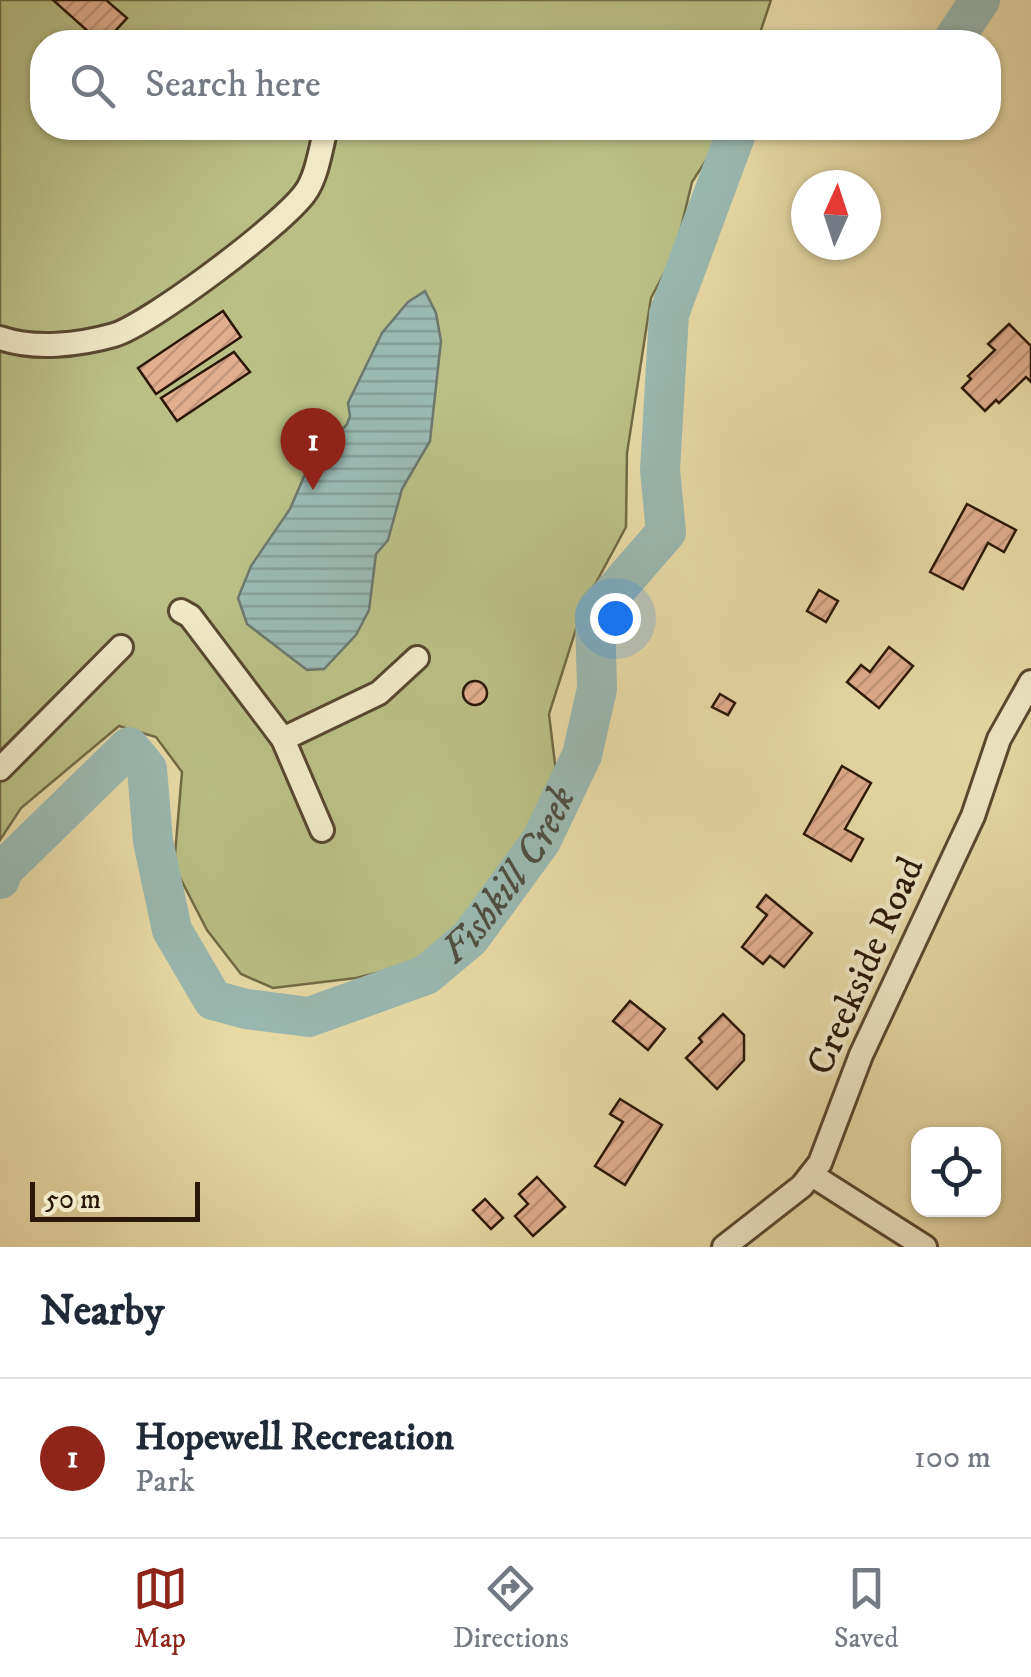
<!DOCTYPE html>
<style>
:root{--surface:#fff;--page:#f6f6f7;--text:#1f2937;--muted:#747a83;--line:#e0e1e3;--accent:#8f2418}
body{margin:0;font-family:"IM FELL DW Pica",serif;background:var(--page);color:var(--text)}
.controls{position:absolute;right:30px;bottom:30px;display:grid;overflow:hidden;border-radius:20px;box-shadow:0 2px 8px #0004}
.controls button{width:90px;height:90px;display:grid;place-items:center;padding:0;border:0;border-bottom:2px solid var(--line);background:var(--surface);color:var(--text);font:50px sans-serif}
.compass{position:absolute;left:791px;top:170px;width:90px;height:90px;border-radius:50%;background:var(--surface);box-shadow:0 2px 8px #0004;rotate:3deg}
.scale{position:absolute;left:30px;bottom:25px;width:170px;box-sizing:border-box;padding-left:10px;border:5px solid #2a1708;border-top:0;font-size:28px;line-height:35px;white-space:nowrap;color:#2a1708;-webkit-text-stroke:8px #f0e8c6;paint-order:stroke}
.you{position:absolute;left:615px;top:618px;width:35px;height:35px;margin:-25px;border:8px solid #fff;border-radius:50%;background:#1a73e8;box-shadow:0 0 0 15px #1a73e833}
.badge{display:grid;place-items:center;width:65px;height:65px;border-radius:50%;background:var(--accent);color:#fff;font-size:32px;font-weight:700}
.pin{position:absolute;translate:-50% -82px;filter:drop-shadow(0 2px 5px #0008)}
.pin::after{content:'';position:absolute;top:52px;width:35px;height:30px;background:inherit;clip-path:polygon(0 0,100% 0,50% 100%)}
.list{margin:0;padding:0;list-style:none}
h2{display:flex;justify-content:space-between;align-items:center;height:130px;margin:0;padding:0 40px;font-size:42px}
h2 small{font-size:32px;font-weight:400;color:var(--muted)}
.list li{display:grid;grid-template-columns:65px 1fr auto;gap:30px;align-items:center;box-sizing:border-box;height:160px;padding:0 40px;border-top:2px solid var(--line)}
.list b{display:block;font-size:38px;white-space:nowrap}
.list p{margin:0;font-size:32px;white-space:nowrap;color:var(--muted)}
.list em{font-size:32px;font-style:normal;color:var(--muted)}
.icon{flex:none;width:55px;height:55px;fill:none;stroke:currentColor;stroke-width:2;stroke-linecap:round;stroke-linejoin:round}
.map{position:relative;flex:none;width:1031px;height:1247px;overflow:hidden}
.search{position:absolute;background:var(--surface);box-shadow:0 2px 8px #0004;left:30px;right:30px;top:30px;height:110px;display:flex;align-items:center;gap:25px;box-sizing:border-box;padding:0 35px;border-radius:40px;color:var(--muted);font-size:38px}
.sheet{height:290px;background:var(--surface)}
nav{display:flex;justify-content:space-around;align-items:center;box-sizing:border-box;height:140px;border-top:2px solid var(--line);background:var(--surface);font-size:28px;color:var(--muted)}
nav a{display:grid;justify-items:center;gap:5px}
nav .on{color:var(--accent)}
.map>svg:first-child{display:block}
.green{fill:#b9bf85;stroke:#726b46;stroke-width:2.5}
.water{fill:url(#water-rules);stroke:#6d786d;stroke-width:2.5}
.lines{fill:none;stroke-linecap:round;stroke-linejoin:round}
.river{stroke:#9ab9b1;stroke-width:40}
.building{fill:url(#building-hatch);stroke:#2a1708;stroke-width:2.5}
.minor-casing{stroke:#5a4830;stroke-width:28}
.minor{stroke:#f0e8c6;stroke-width:22}
.labels{text-anchor:middle;dominant-baseline:central;stroke-width:8;stroke-linejoin:round;paint-order:stroke}
.street-label{font-size:38px;fill:#2a1708;stroke:#f0e8c6}
.water-label{font-size:40px;font-style:italic;fill:#515043;stroke:#f0e8c6}
</style>
<div class="map">
<svg width="1031" height="1247" viewBox="0 0 1031 1247">
<defs>
<pattern id="water-rules" width="6" height="5" patternUnits="userSpaceOnUse" patternTransform="scale(2.5)"><rect width="6" height="5" fill="#9ab9b1"/><path d="M0 2.5h6" fill="none" stroke="#859e97"/></pattern>
<pattern id="building-hatch" width="6" height="6" patternUnits="userSpaceOnUse" patternTransform="scale(2.5)"><rect width="6" height="6" fill="#e1ae8e"/><path d="M-1 1l2-2M0 6l6-6M5 7l2-2" fill="none" stroke="#c19579"/></pattern>
</defs>
<rect width="100%" height="100%" fill="#e8dba7"/>
<filter id="stains"><feTurbulence type="fractalNoise" baseFrequency=".002" numOctaves="4"/><feColorMatrix values="0 0 0 0 .2 0 0 0 0 .09 0 0 0 0 .02 0 0 0 .5 -.17"/></filter>
<radialGradient id="worn" r=".72"><stop offset=".6" stop-color="#630" stop-opacity="0"/><stop offset="1" stop-color="#630" stop-opacity=".3"/></radialGradient>
<path class="green" d="M0,0H771L757,42H42V128H727L692,182L675,253L651,298L627,453L626,527L583,607L549,714L559,797L499,881L429,960L356,978L273,988L241,974L207,930L174,866L182,772L156,737L119,726L21,808L0,840Z"/>
<path class="water" d="M425,291L436,313L441,341L430,441L402,489L388,540L376,554L369,610L356,635L324,669L307,670L247,624L238,598L251,566L290,509L306,472L347,424L350,416L348,403L382,333L408,302Z"/>
<g class="lines">
<g class="river">
<path d="M952,42L980,0"/>
<path id="s1" d="M0,879L2,871L129,747L147,769L153,841L172,930L213,1000L246,1009L309,1017L426,975L470,938L541,841L582,755L597,689L595,614L666,532L660,470L669,314L738,128"/>
</g>
</g>
<g class="building">
<path d="M53,0H106L127,18L105,42H100Z"/>
<path d="M223,311L241,337L156,394L138,368Z"/>
<path d="M1009,324L1031,346V382L1026,377L999,403L996,400L985,411L962,388L971,379L968,376L995,350L988,344Z"/>
<path d="M234,352L250,372L177,421L161,398Z"/>
<path d="M967,504L1016,530L1004,552L988,543L963,589L930,572Z"/>
<path d="M819,590L838,601L826,622L807,611Z"/>
<path d="M889,647L913,666L879,708L847,682L861,665L870,672Z"/>
<circle cx="475" cy="693" r="12"/>
<path d="M720,694L735,703L728,715L712,707Z"/>
<path d="M842,766L871,783L845,829L863,839L851,861L804,834Z"/>
<path d="M766,895L812,933L784,967L770,956L763,964L742,947L767,915L757,907Z"/>
<path d="M630,1001L665,1029L648,1050L613,1021Z"/>
<path d="M723,1014L744,1035V1060L717,1089L686,1058L702,1042L699,1038Z"/>
<path d="M620,1099L662,1125L625,1185L595,1166L623,1122L610,1114Z"/>
<path d="M537,1177L565,1207L533,1236L515,1216L528,1204L519,1194Z"/>
<path d="M485,1199L503,1218L491,1229L473,1210Z"/>
</g>
<g class="lines">
<defs>
<g id="minor">
<path d="M0,338C34,350 79,345 114,335C150,324 282,225 305,193C317,177 321,147 326,128"/>
<path d="M181,611L190,616L283,739L322,830"/>
<path d="M283,739L379,693L417,658"/>
<path d="M0,769L121,647"/>
<path d="M812,1175L925,1247"/>
<path d="M724,1247L802,1186L820,1163L861,1055L973,816L999,739L1031,682"/>
</g>
</defs>
<use href="#minor" class="minor-casing"/>
<use href="#minor" class="minor"/>
</g>
<g class="labels">
<g class="street-label">
<text transform="translate(866 966) rotate(-66)">Creekside Road</text>
</g>
<g class="water-label">
<text stroke="none"><textPath href="#s1" startOffset="812">Fishkill Creek</textPath></text>
</g>
</g>
<rect width="100%" height="100%" filter="url(#stains)"/>
<rect width="100%" height="100%" fill="url(#worn)"/>
</svg>
<div class="controls">
<button><svg class="icon" aria-label="locate" viewBox="0 0 24 24"><circle cx="12" cy="12" r="6"/><path d="M12 2v4M12 18v4M2 12h4M18 12h4"/></svg></button>
</div>
<svg class="compass" viewBox="-18 -18 36 36"><path d="M0-13l5 13h-10z" fill="#e53935"/><path d="M0 13l5-13h-10z" fill="#747a83"/></svg>
<div class="scale">50 m</div>
<div class="you"></div>
<div class="pin badge" style="left:313px;top:490px">1</div>
<div class="search"><svg class="icon" aria-label="search" viewBox="0 0 24 24"><circle cx="10" cy="10" r="6"/><path d="M15 15l6 6"/></svg>Search here</div>
</div>
<section class="sheet">
<h2>Nearby<small></small></h2>
<ul class="list">
<li><span class="badge">1</span><div><b>Hopewell Recreation</b><p>Park</p></div><em>100 m</em></li>
</ul>
</section>
<nav>
<a class="on"><svg class="icon" aria-label="map" viewBox="0 0 24 24"><path d="M3 6l6-2 6 2 6-2v14l-6 2-6-2-6 2zM9 4v14M15 6v14"/></svg>Map</a>
<a><svg class="icon" aria-label="directions" viewBox="0 0 24 24"><path d="M12 3l9 9-9 9-9-9zM9 14v-3h6M13 9l2 2-2 2"/></svg>Directions</a>
<a><svg class="icon" aria-label="saved" viewBox="0 0 24 24"><path d="M7 4h10v16l-5-4-5 4z"/></svg>Saved</a>
</nav>
